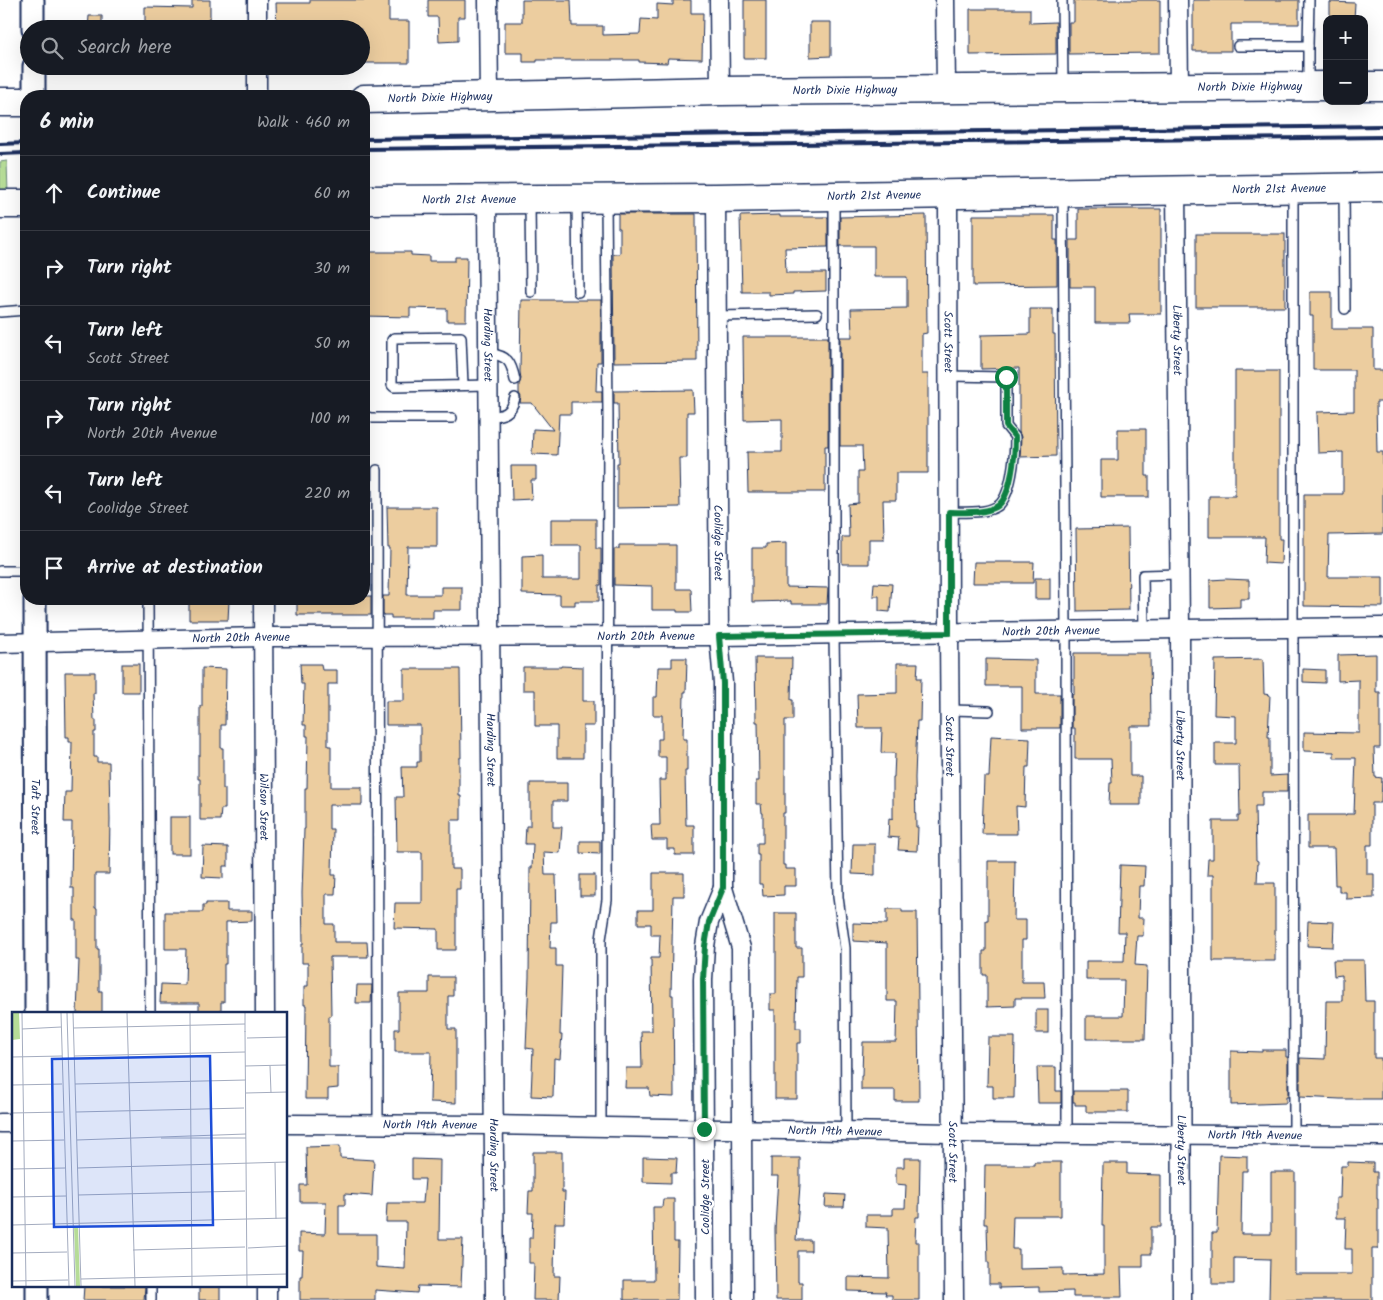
<!DOCTYPE html>
<meta charset="utf-8">
<style>
:root{--surface:#171b24;--page:#242831;--text:#f1f3f6;--muted:#9ea1a6;--line:#363941}
body{margin:0;font-family:Kalam,sans-serif;background:var(--page);color:var(--text)}
.controls{position:absolute;right:15px;top:15px;display:grid;overflow:hidden;border-radius:10px;box-shadow:0 5px 20px #0002}
.controls button{width:45px;height:45px;display:grid;place-items:center;padding:0;border:0;border-bottom:1px solid var(--line);background:var(--surface);color:var(--text);font:25px sans-serif}
.stop{position:absolute;width:15px;height:15px;margin:-11px;border:4px solid #0b8043;border-radius:50%;background:#fff}
.stop.end{background:#0b8043;border-color:#fff;box-shadow:0 1px 5px #0008}
.list{margin:0;padding:0;list-style:none}
h2{display:flex;justify-content:space-between;align-items:center;height:65px;margin:0;padding:0 20px;font-size:21px}
h2 small{font-size:16px;font-weight:400;color:var(--muted)}
.list li{display:grid;grid-template-columns:32px 1fr auto;gap:15px;align-items:center;box-sizing:border-box;height:75px;padding:0 20px;border-top:1px solid var(--line)}
.list b{display:block;font-size:19px;white-space:nowrap}
.list p{margin:0;font-size:16px;white-space:nowrap;color:var(--muted)}
.list em{font-size:16px;font-style:normal;color:var(--muted)}
.icon{flex:none;width:28px;height:28px;fill:none;stroke:currentColor;stroke-width:2;stroke-linecap:round;stroke-linejoin:round}
.map{position:relative;flex:none;width:1383px;height:1300px;overflow:hidden}
.search{position:absolute;background:var(--surface);box-shadow:0 5px 20px #0002;left:20px;top:20px;width:350px;height:55px;display:flex;align-items:center;gap:12px;box-sizing:border-box;padding:0 18px;border-radius:28px;color:var(--muted);font-size:19px}
.panel{position:absolute;background:var(--surface);box-shadow:0 5px 20px #0002;left:20px;top:90px;width:350px;height:515px;border-radius:20px}
.map>svg:first-child{display:block}
.green{fill:#b6dc97;stroke:#68867a}
.building{fill:#eccd9f;stroke:#1b2f5e}
.lines{fill:none;stroke-linecap:round;stroke-linejoin:round}
.service-casing{stroke:#1b2f5e;stroke-width:12}
.minor-casing{stroke:#1b2f5e;stroke-width:21}
.tertiary-casing{stroke:#1b2f5e;stroke-width:25}
.primary-casing{stroke:#1b2f5e;stroke-width:31}
.service{stroke:#fff;stroke-width:9}
.minor{stroke:#fff;stroke-width:18}
.tertiary{stroke:#fff;stroke-width:21}
.primary{stroke:#fff;stroke-width:28}
.rail{stroke:#1b2f5e;stroke-width:4}
.route{stroke:#0b8043;stroke-width:6}
.labels{text-anchor:middle;dominant-baseline:central;stroke-width:5;stroke-linejoin:round;paint-order:stroke}
.street-label{font-size:12px;fill:#1b2f5e;stroke:#fff}
.inset-road{fill:none;stroke:#a4acbf;stroke-width:1}
.view{fill:#1d4ed8;fill-opacity:0.15;stroke:#1d4ed8;stroke-width:2.5}
.inset-edge{fill:none;stroke:#1b2f5e;stroke-width:2.5}
</style>
<div class="map">
<svg width="1383" height="1300" viewBox="0 0 1383 1300">
<rect width="100%" height="100%" fill="#fff"/>
<filter id="ink" filterUnits="userSpaceOnUse"><feTurbulence type="fractalNoise" baseFrequency=".02" numOctaves="2"/><feDisplacementMap in="SourceGraphic" scale="10" xChannelSelector="R" yChannelSelector="G"/><feConvolveMatrix kernelMatrix="1 2 1 2 8 2 1 2 1" color-interpolation-filters="sRGB"/></filter>
<g filter="url(#ink)">
<path class="green" d="M7,161L8,193H0V162Z"/>
<g class="building">
<path d="M192,0H210V18H208V29H145V7L192,8Z"/>
<path d="M310,0H389V21H409V63H361V29H277L276,3H310Z"/>
<path d="M428,0H465V17H458V41L439,42L438,17H428Z"/>
<path d="M522,0H571L572,26H603V35L640,34L641,19L657,20V4L673,5V0H691V13H703L702,59L668,58L667,63L639,62V60H537V62H523V53H505V22H522Z"/>
<rect x="744" y="0" width="22" height="58"/>
<path d="M1074,0H1160V53L1069,54V22H1074Z"/>
<path d="M1193,0H1299V24H1231V51H1193Z"/>
<path d="M1330,2L1355,3L1354,19H1330Z"/>
<path d="M970,9H1030V23L1056,22V54L970,55Z"/>
<path d="M89,16H102V29H88Z"/>
<path d="M810,22H831V56L810,57Z"/>
<path d="M1078,209H1161V314H1129L1130,323H1095V287H1070V240H1078Z"/>
<path d="M618,214H696L697,361L614,362L613,254H620V228H618Z"/>
<path d="M780,215V217H828V247L785,248L786,273H826V291L793,292V294L769,295V292H742L740,216Z"/>
<path d="M926,215L927,333L922,334V374H928V473H896V500H883L884,539H869V564H842V537H849L848,504L858,503V472H863L862,446H840V337H852L851,309L907,308V277H874V246H840V217Z"/>
<path d="M973,215H1054V240H1057V285L973,286Z"/>
<rect x="1196" y="234" width="89" height="73"/>
<path d="M364,252H411V255L429,256V261H455V257H467L466,321H447V309L410,308V317L364,316Z"/>
<path d="M1310,292H1332V329H1373V370H1383V402H1376L1377,452H1383V534L1329,535L1328,577H1383V607L1304,606V494H1343V452L1318,453L1317,412L1354,411V370H1313V316H1310Z"/>
<path d="M521,300H601V362H597L596,391H602V402H571V414H559L557,455L532,454L533,429L553,430L532,403H520L521,397L519,393V384L521,379L520,372Z"/>
<path d="M1030,309H1053V334H1055L1056,456L1020,457L1021,437L1019,432V368L981,369V335L1030,334Z"/>
<path d="M743,337H828V446H825V492H748L747,452H782V419L744,420Z"/>
<path d="M1235,371H1279V539H1282L1281,564L1264,563L1265,537H1209V496H1235Z"/>
<path d="M693,390L694,412H687V458H679L680,507L617,508V463H619L618,403H614V391Z"/>
<path d="M1118,429H1146V476H1149V497H1101V460H1118Z"/>
<path d="M511,466H536V480H531L532,499L512,500Z"/>
<path d="M387,507H437V547H408L407,595H441V587H462V610H433V618H391V615H383V596H389L390,548H388Z"/>
<path d="M551,519H596V548H601V585H599V601H575V605H560V595L522,594V556L542,555V579H581V545H551Z"/>
<path d="M1128,528L1129,610L1077,611L1076,529Z"/>
<path d="M786,543V587L828,588L827,604H791V601L752,602V548H766V544Z"/>
<path d="M619,545H676V589H691L692,612H677V610H652V586L614,585V549H619Z"/>
<path d="M974,562H1034L1033,583H973Z"/>
<rect x="1035" y="578" width="15" height="21"/>
<path d="M1226,579L1249,580V599H1240V607L1210,608V580Z"/>
<path d="M874,583L892,584L890,612L879,611V596H873Z"/>
<path d="M364,596H371V615H297V599H364Z"/>
<path d="M189,600L229,601L228,620H189Z"/>
<path d="M1074,653H1150L1151,726H1130V776H1141V805H1109L1110,783H1112L1111,759H1075V728H1072V694H1074Z"/>
<path d="M1376,654V692H1380V748H1374L1375,777L1382,778L1381,803H1372V845H1367V874H1374V898L1346,899V892H1339V885H1335L1334,848H1308V815H1346V814H1354L1356,758H1334V752L1304,751V732L1359,733V680L1338,681V655Z"/>
<path d="M672,658H687L686,692H684L683,739H687V771H685L686,825H694V855H675V849H667V840H652L651,825H660L659,780H666V757H658V739H662V715H653V697H657L658,667H672Z"/>
<path d="M755,658H792L791,700H793V720H785V813H783V865H785V869H796V886H784V895L763,896L762,884H759V855H757V843H763V813H762L761,804H756V781H759L758,722H756Z"/>
<path d="M986,659L1036,660V694H1060V728H1022V686H986Z"/>
<path d="M1263,659L1264,694L1270,695L1268,737H1270V776L1287,775V792H1262V806H1255L1256,860L1258,861L1257,883H1275V961H1213V875H1207L1208,859H1213V821H1238V816H1240L1239,765H1215V743H1236V716L1214,715L1215,660Z"/>
<path d="M897,663H918L917,678H921L920,721H917L915,778L916,827H918L917,851L898,850L899,838L888,837L889,818L893,819V777H894L895,753H881L882,728H858L857,694L897,693Z"/>
<rect x="122" y="664" width="17" height="28"/>
<path d="M300,664H321L322,670H337V684H328V746H331V787H362V805H329V829H333L332,875H336L335,894H326V924H334V942H367L368,957H330L331,1016H329V1067H338V1088L328,1089V1099H305L306,1005H304V986H308V963H302V944H303L302,893L304,829H305V788H307L308,736H306V725H303L304,684H301Z"/>
<path d="M561,666L583,667V701H594V726H583V758H557V726H535V690H523V667H561Z"/>
<path d="M202,668L226,669L225,725H221V748H223V789H225V809H221L220,820H200V779H198V755H200V706H202Z"/>
<path d="M404,669H460L461,758H459V796H461V820H451V869H460V889H456V950H438V929L394,928L395,903H422V852H397L396,797H403L402,767H417V762H420V725H386V701H404Z"/>
<path d="M1303,669L1325,670V683L1303,682Z"/>
<path d="M65,672H95V693H93L94,720H96V732H94V757H97V762H109L110,820L109,874H95V908H97V949H99V991H102V1014H77L79,960H76V920H74V888H71L72,822H64L65,792H71L72,742H69V737H66Z"/>
<path d="M991,736L1030,738L1029,767H1026L1025,807L1016,806L1017,834H982L984,777H989Z"/>
<path d="M530,783H567V801H553V827H562L560,853L544,852L545,875H556L557,922H551L550,948H556V966H562L560,1035H562L560,1059L554,1058L553,1097L531,1096L533,1049L526,1048L529,977L530,868H532L533,844H525L526,826H530Z"/>
<rect x="170" y="817" width="20" height="37"/>
<path d="M580,841H600V854L580,853Z"/>
<path d="M853,844H875V875L852,874Z"/>
<path d="M203,846L228,847V866H223V878L202,877Z"/>
<path d="M988,861H1015L1014,920H1026V940H1022V982H1044L1045,998H1015V1006L987,1007V975H983V951H986V920H988Z"/>
<path d="M1120,865L1145,866L1144,886H1139L1138,918H1144L1143,936H1137L1135,965L1147,966L1145,1039H1086V1016H1123L1124,980H1086V961H1124L1125,932H1118Z"/>
<path d="M653,873H684V896H673L671,995H673L674,1097L650,1096L649,1088H625L626,1068H642L641,1031H652L651,958H659L660,935H651V924H638V910H653Z"/>
<rect x="580" y="875" width="15" height="21"/>
<path d="M206,903H227V911H252V921L226,922V964H224V1002H221V1014H199V1003H160L161,984L185,985L186,949H165V912H203V905H206Z"/>
<path d="M887,909H902V912H917L919,1101H895V1090H861V1076H862L863,1042H896L897,1001H887V943L853,941V923L887,924Z"/>
<path d="M775,913H796V948H802V977H797L796,1028H801V1043H797V1099H775V1010H770V994H776V938H775Z"/>
<path d="M1308,921L1334,922L1333,947L1307,946Z"/>
<path d="M1333,960H1364L1365,1001H1374V1058H1381V1099H1340L1300,1097V1058L1325,1059L1326,1001H1342V975L1334,976Z"/>
<path d="M429,977H453V996H448V1029H456V1103L430,1102L431,1052H395V1029H399V993H429Z"/>
<path d="M357,985H372L371,1003H356Z"/>
<rect x="1036" y="1010" width="12" height="23"/>
<path d="M988,1037H1015L1014,1098H993V1086H987Z"/>
<path d="M1262,1050H1286V1057H1288V1097H1286V1103L1231,1105V1051L1262,1052Z"/>
<path d="M1037,1067H1056V1091H1061V1103H1038Z"/>
<path d="M1073,1091H1128V1112H1086V1105H1075V1102H1073Z"/>
<path d="M340,1146V1158L374,1160L372,1196L345,1194V1205H339V1234H376V1267L405,1269L406,1222H386L387,1203H423L425,1179H412V1159L440,1160L439,1239H463L461,1287L418,1286L417,1293L375,1290V1300H300V1276H302L303,1251H299V1233L325,1234L326,1202H300V1185H307L306,1147Z"/>
<path d="M533,1152H562V1192H565L564,1223H555L554,1276H560L559,1300H533L534,1263H529V1238H532L533,1213H528L529,1191H533Z"/>
<path d="M1219,1155L1247,1156V1171H1242L1241,1234H1271V1172H1295V1274H1352V1249H1345L1346,1218H1336V1198H1340L1341,1166H1348V1162L1373,1163V1172H1377V1198H1378V1249H1372V1300H1269L1270,1259L1234,1258V1284H1212V1233H1217Z"/>
<path d="M643,1157L677,1158L676,1173H671V1183L643,1182Z"/>
<path d="M771,1158H800V1185L796,1240H811V1251H798V1282H802V1300H776L775,1229L778,1176H771Z"/>
<path d="M904,1158H920L919,1217H916L915,1242H919V1300H892V1295H885L886,1292L848,1291V1277L889,1278L888,1228L866,1227V1215H893V1208H905L906,1185L896,1184V1167H904Z"/>
<path d="M1034,1162H1061V1216H1013L1012,1249H1019V1269L1063,1268V1275L1104,1274V1226H1102L1103,1163H1127V1174L1161,1175V1227H1151V1254H1143V1267H1121L1122,1297H1073V1291L1039,1292V1287L999,1288V1284H989V1263H988L987,1224H984L985,1165H1034Z"/>
<path d="M826,1194L845,1195L844,1207H825Z"/>
<path d="M663,1199H674V1242H678L677,1300H624V1280H654L653,1207H662Z"/>
<path d="M84,1286H145L144,1300H83Z"/>
<rect x="199" y="1286" width="21" height="14"/>
</g>
<g class="lines">
<defs>
<g id="service">
<path d="M1062,0L1063,85"/>
<path d="M1238,46H1308V83"/>
<path d="M1308,46L1309,0"/>
<path d="M1344,190L1345,309"/>
<path d="M1293,191V628L1294,1136"/>
<path d="M1063,194L1066,631L1067,1134"/>
<path d="M834,200V635L838,897L845,948L846,1131"/>
<path d="M577,201L578,292"/>
<path d="M530,202L531,292"/>
<path d="M0,312L26,310"/>
<path d="M717,316L817,314"/>
<path d="M488,353C508,356 511,361 515,380"/>
<path d="M949,376L1006,377V426L1015,437C1015,453 1012,499 996,507C983,514 964,512 949,512"/>
<path d="M463,385L461,337L394,338L392,340V385L394,387L489,385"/>
<path d="M364,416L371,418H452"/>
<path d="M489,417C504,415 511,414 515,398"/>
<path d="M377,470L378,1125"/>
<path d="M0,571H26"/>
<path d="M148,599L150,1014"/>
<path d="M1144,629L1143,575L1179,574"/>
<path d="M950,710L989,711"/>
<path d="M601,1127V939L607,900L608,416L606,201"/>
<path d="M151,1286V1300"/>
</g>
<g id="minor">
<path d="M257,0V29"/>
<path d="M488,0L489,97"/>
<path d="M719,0L720,91"/>
<path d="M945,0L946,89"/>
<path d="M1178,0L1179,86"/>
<path d="M257,66V96"/>
<path id="s1" d="M1176,189L1180,629L1182,1300"/>
<path id="s2" d="M948,194L949,633L954,1300"/>
<path id="s3" d="M716,198L719,636L723,683V888L741,948L743,1300"/>
<path id="s4" d="M487,199L495,1300"/>
<path id="s5" d="M263,599L265,1014"/>
<path id="s6" d="M0,643L263,637L719,636L1180,629L1383,627"/>
<path d="M0,1123H14"/>
<path id="s7" d="M286,1124L494,1125L953,1133L1383,1136"/>
<path d="M267,1286V1300"/>
<path d="M705,1300L703,979L705,946L709,922L723,888"/>
</g>
<g id="tertiary">
<path d="M33,0V29"/>
<path d="M34,66V96"/>
<path id="s8" d="M35,599L36,1014"/>
<path d="M37,1286V1300"/>
</g>
<g id="primary">
<path d="M1364,86H1383"/>
<path id="s9" d="M364,99L720,91L1327,86"/>
<path d="M0,102H26"/>
<path id="s10" d="M364,200L716,198L1383,187"/>
<path d="M0,204H26"/>
</g>
</defs>
<use href="#service" class="service-casing"/>
<use href="#minor" class="minor-casing"/>
<use href="#tertiary" class="tertiary-casing"/>
<use href="#primary" class="primary-casing"/>
<use href="#service" class="service"/>
<use href="#minor" class="minor"/>
<use href="#tertiary" class="tertiary"/>
<use href="#primary" class="primary"/>
<g class="rail">
<path d="M364,139L1383,126"/>
<path d="M0,144L26,143"/>
<path d="M364,149L1383,137"/>
<path d="M0,154L26,153"/>
</g>
</g>
</g>
<g class="lines" filter="url(#ink)">
<path class="route" d="M704,1129L703,979L705,946L709,922L723,888V683L719,636L949,633V512C964,512 983,514 996,507C1012,498 1015,453 1015,437L1006,426V377"/>
</g>
<g class="labels">
<g class="street-label">
<text stroke="none"><textPath href="#s9" startOffset="886">North Dixie Highway</textPath></text>
<text stroke="none"><textPath href="#s9" startOffset="481">North Dixie Highway</textPath></text>
<text stroke="none"><textPath href="#s9" startOffset="76">North Dixie Highway</textPath></text>
<text stroke="none"><textPath href="#s10" startOffset="915">North 21st Avenue</textPath></text>
<text stroke="none"><textPath href="#s10" startOffset="510">North 21st Avenue</textPath></text>
<text stroke="none"><textPath href="#s10" startOffset="105">North 21st Avenue</textPath></text>
<text stroke="none"><textPath href="#s1" startOffset="151">Liberty Street</textPath></text>
<text stroke="none"><textPath href="#s2" startOffset="148">Scott Street</textPath></text>
<text stroke="none"><textPath href="#s4" startOffset="146">Harding Street</textPath></text>
<text stroke="none"><textPath href="#s3" startOffset="345">Coolidge Street</textPath></text>
<text stroke="none"><textPath href="#s6" startOffset="1051">North 20th Avenue</textPath></text>
<text stroke="none"><textPath href="#s6" startOffset="646">North 20th Avenue</textPath></text>
<text stroke="none"><textPath href="#s6" startOffset="241">North 20th Avenue</textPath></text>
<text stroke="none"><textPath href="#s1" startOffset="556">Liberty Street</textPath></text>
<text stroke="none"><textPath href="#s2" startOffset="552">Scott Street</textPath></text>
<text stroke="none"><textPath href="#s4" startOffset="551">Harding Street</textPath></text>
<text stroke="none"><textPath href="#s8" startOffset="208">Taft Street</textPath></text>
<text stroke="none"><textPath href="#s5" startOffset="208">Wilson Street</textPath></text>
<text stroke="none"><textPath href="#s7" startOffset="144">North 19th Avenue</textPath></text>
<text stroke="none"><textPath href="#s7" startOffset="549">North 19th Avenue</textPath></text>
<text stroke="none"><textPath href="#s7" startOffset="969">North 19th Avenue</textPath></text>
<text stroke="none"><textPath href="#s1" startOffset="961">Liberty Street</textPath></text>
<text stroke="none"><textPath href="#s2" startOffset="958">Scott Street</textPath></text>
<text stroke="none"><textPath href="#s4" startOffset="956">Harding Street</textPath></text>
<text transform="translate(705 1197) rotate(-90)">Coolidge Street</text>
</g>
</g>
<g transform="translate(12 1012)">
<rect width="275" height="275" fill="#fff"/>
<path d="M0,1H7L8,27L0,28ZM62,214H66L68,274H64Z" fill="#b6dc97"/>
<path class="inset-road" d="M10,1L14,274M49,1L57,274M55,1L63,274M61,1L69,274M115,1L123,274M178,1L180,274M61,16L233,12M10,17L49,15M233,19L235,274M233,20V1M235,26L275,25M62,44L233,40M0,45L50,44M233,54L275,53M258,54L259,81M63,72L234,68M0,73L50,72M234,81L275,80M64,100L232,96M0,101L51,100M149,126H234M65,128L234,122M0,129L52,128M263,151L264,207M66,156L275,150M0,157L53,156M66,183L233,179M0,185L54,184M0,213L275,206M236,236L275,234M121,238L233,235M0,241L55,240M69,267L275,262M0,269L56,268"/>
<path class="view" d="M198,44L201,213L42,215L40,47Z"/>
<rect width="275" height="275" class="inset-edge"/>
</g>
</svg>
<div class="controls">
<button>+</button>
<button>−</button>
</div>
<div class="stop" style="left:1006px;top:377px"></div>
<div class="stop end" style="left:704px;top:1129px"></div>
<div class="search"><svg class="icon" aria-label="search" viewBox="0 0 24 24"><circle cx="10" cy="10" r="6"/><path d="M15 15l6 6"/></svg>Search here</div>
<section class="panel">
<h2>6 min<small>Walk · 460 m</small></h2>
<ul class="list">
<li><svg class="icon" aria-label="ahead" viewBox="0 0 24 24"><path d="M12 20V5M6 11l6-6 6 6"/></svg><div><b>Continue</b></div><em>60 m</em></li>
<li><svg class="icon" aria-label="right" viewBox="0 0 24 24"><path d="M7 20v-9h11M14 6l5 5-5 5"/></svg><div><b>Turn right</b></div><em>30 m</em></li>
<li><svg class="icon" aria-label="left" viewBox="0 0 24 24"><path d="M17 20v-9H6M10 6l-5 5 5 5"/></svg><div><b>Turn left</b><p>Scott Street</p></div><em>50 m</em></li>
<li><svg class="icon" aria-label="right" viewBox="0 0 24 24"><path d="M7 20v-9h11M14 6l5 5-5 5"/></svg><div><b>Turn right</b><p>North 20th Avenue</p></div><em>100 m</em></li>
<li><svg class="icon" aria-label="left" viewBox="0 0 24 24"><path d="M17 20v-9H6M10 6l-5 5 5 5"/></svg><div><b>Turn left</b><p>Coolidge Street</p></div><em>220 m</em></li>
<li><svg class="icon" aria-label="arrive" viewBox="0 0 24 24"><path d="M6 21V4h12l-3 4 3 4H6"/></svg><div><b>Arrive at destination</b></div></li>
</ul>
</section>
</div>
